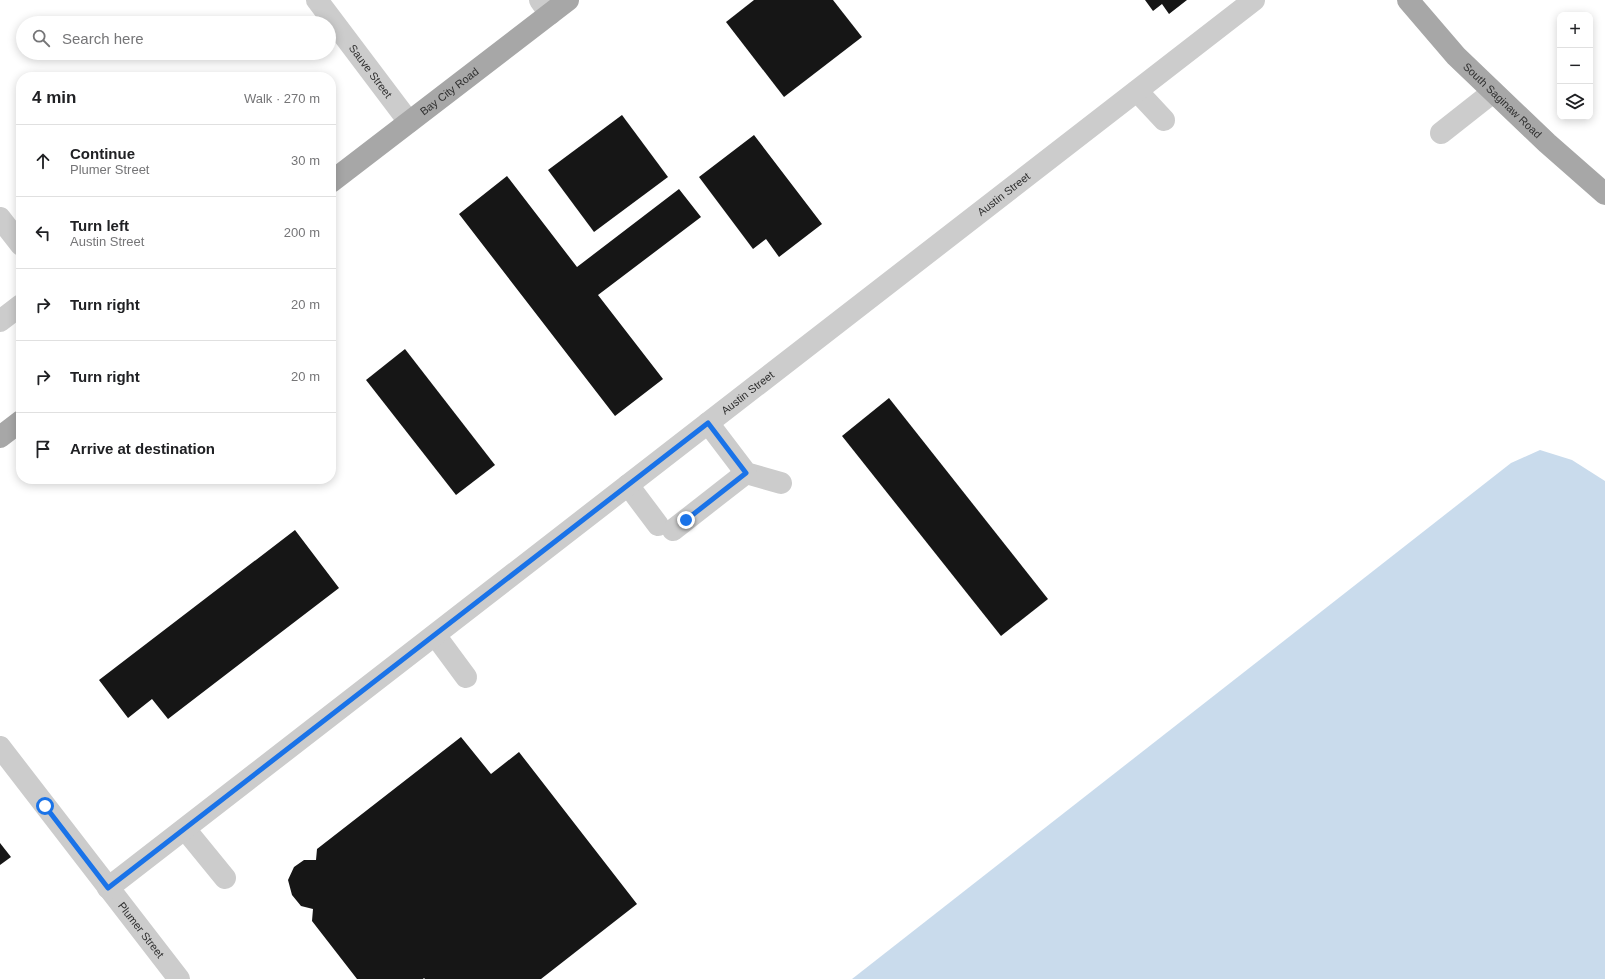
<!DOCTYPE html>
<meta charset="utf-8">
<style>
:root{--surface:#fff;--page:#f2f2f2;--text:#202124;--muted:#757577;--line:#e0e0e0}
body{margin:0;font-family:Helvetica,sans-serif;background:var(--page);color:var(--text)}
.controls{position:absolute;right:12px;top:12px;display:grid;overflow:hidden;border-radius:8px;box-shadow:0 2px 10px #0003}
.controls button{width:36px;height:36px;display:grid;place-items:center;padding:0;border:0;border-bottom:1px solid var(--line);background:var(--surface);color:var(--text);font:20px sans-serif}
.stop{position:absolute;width:12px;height:12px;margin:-9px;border:3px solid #1a73e8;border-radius:50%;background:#fff}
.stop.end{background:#1a73e8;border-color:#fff;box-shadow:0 1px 4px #0008}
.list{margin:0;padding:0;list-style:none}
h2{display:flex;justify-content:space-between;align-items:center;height:52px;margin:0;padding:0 16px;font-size:17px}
h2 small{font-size:13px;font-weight:400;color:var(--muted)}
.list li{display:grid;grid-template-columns:26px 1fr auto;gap:12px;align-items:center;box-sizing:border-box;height:72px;padding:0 16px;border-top:1px solid var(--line)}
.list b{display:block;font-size:15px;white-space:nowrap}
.list p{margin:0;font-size:13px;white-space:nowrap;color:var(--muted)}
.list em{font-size:13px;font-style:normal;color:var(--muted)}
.icon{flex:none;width:22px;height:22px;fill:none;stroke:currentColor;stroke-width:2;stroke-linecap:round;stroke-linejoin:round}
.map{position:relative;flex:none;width:1605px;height:979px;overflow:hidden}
.search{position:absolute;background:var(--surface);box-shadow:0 2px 10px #0003;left:16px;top:16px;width:320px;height:44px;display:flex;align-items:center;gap:10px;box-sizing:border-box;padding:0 14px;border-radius:22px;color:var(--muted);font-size:15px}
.panel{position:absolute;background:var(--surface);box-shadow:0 2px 10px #0003;left:16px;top:72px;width:320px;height:412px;border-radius:16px}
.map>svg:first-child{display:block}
.water{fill:#c9dbec}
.building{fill:#161616}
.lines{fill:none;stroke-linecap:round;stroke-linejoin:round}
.minor{stroke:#ccc;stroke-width:22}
.major{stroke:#a7a7a7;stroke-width:22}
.route{stroke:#1a73e8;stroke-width:5}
.labels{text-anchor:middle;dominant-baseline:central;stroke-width:4;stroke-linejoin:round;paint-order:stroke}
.street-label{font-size:11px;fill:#2f2f2f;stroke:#fff}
</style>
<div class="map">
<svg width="1605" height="979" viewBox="0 0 1605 979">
<rect width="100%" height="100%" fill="#fff"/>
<path class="water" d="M1540,450L1572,460L1605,481V979H852L1511,463Z"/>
<g class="building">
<path d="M754,0H833L862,37L784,97L726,22Z"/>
<path d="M1145,0H1187L1169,14L1162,4L1153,11Z"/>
<path d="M622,115L668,177L594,232L548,170Z"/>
<path d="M754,135L822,224L779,257L766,239L753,249L699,177Z"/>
<path d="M507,176L577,267L679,189L701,217L598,295L663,379L615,416L459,214Z"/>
<path d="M405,349L495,465L456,495L366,380Z"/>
<path d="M889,398L1048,599L1001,636L842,436Z"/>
<path d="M295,530L339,588L168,719L152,699L128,718L99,680Z"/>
<path d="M461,737L491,774L519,752L637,904L541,979H425L424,978L423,979H357L312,921L313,909L301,906L292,895L288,880L294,867L304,860H316L317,849Z"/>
<path d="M0,843L11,857L0,865Z"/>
</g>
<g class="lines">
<g class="minor">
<path id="s1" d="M317,0L409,122"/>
<path d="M540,0L550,14"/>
<path d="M1137,91L1164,120"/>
<path d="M1441,133L1493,92"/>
<path d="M0,218L21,245"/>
<path d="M0,321L21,305"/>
<path d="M708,423L746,473L781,483"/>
<path d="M628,485L658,525"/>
<path d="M673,530L746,473"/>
<path d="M435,635L466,677"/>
<path id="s2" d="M0,747L179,979"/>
<path d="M185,829L225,878"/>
<path id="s3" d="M108,888L1254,0"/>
</g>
<g class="major">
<path id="s4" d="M1408,0L1456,56L1547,143L1605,194"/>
<path id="s5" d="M331,182L568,0"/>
<path d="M0,437L21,421"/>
</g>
</g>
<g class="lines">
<path class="route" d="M45,806L108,888L708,423L746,473L686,520"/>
</g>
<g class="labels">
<g class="street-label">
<text stroke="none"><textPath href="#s1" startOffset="89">Sauve Street</textPath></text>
<text stroke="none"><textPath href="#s5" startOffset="149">Bay City Road</textPath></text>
<text stroke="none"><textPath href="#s4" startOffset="138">South Saginaw Road</textPath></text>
<text stroke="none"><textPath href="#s3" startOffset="1133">Austin Street</textPath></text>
<text stroke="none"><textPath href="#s3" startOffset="809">Austin Street</textPath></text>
<text stroke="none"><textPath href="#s2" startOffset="231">Plumer Street</textPath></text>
</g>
</g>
</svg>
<div class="controls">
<button>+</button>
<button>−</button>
<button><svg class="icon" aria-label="layers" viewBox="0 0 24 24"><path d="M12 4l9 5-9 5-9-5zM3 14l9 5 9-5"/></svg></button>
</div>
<div class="stop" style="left:45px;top:806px"></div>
<div class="stop end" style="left:686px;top:520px"></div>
<div class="search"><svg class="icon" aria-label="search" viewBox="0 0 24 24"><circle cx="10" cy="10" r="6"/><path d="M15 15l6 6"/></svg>Search here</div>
<section class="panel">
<h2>4 min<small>Walk · 270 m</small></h2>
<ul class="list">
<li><svg class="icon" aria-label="ahead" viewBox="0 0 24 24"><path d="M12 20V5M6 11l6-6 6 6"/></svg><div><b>Continue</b><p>Plumer Street</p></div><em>30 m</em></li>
<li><svg class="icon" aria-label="left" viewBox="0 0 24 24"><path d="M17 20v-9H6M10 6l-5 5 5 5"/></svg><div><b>Turn left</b><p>Austin Street</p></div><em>200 m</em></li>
<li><svg class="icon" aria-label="right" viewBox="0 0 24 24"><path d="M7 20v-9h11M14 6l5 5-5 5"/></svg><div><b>Turn right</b></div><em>20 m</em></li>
<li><svg class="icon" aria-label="right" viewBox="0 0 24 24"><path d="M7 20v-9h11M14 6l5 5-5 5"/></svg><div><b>Turn right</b></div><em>20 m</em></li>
<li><svg class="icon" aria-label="arrive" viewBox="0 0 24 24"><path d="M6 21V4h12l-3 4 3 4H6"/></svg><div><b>Arrive at destination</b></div></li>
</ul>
</section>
</div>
